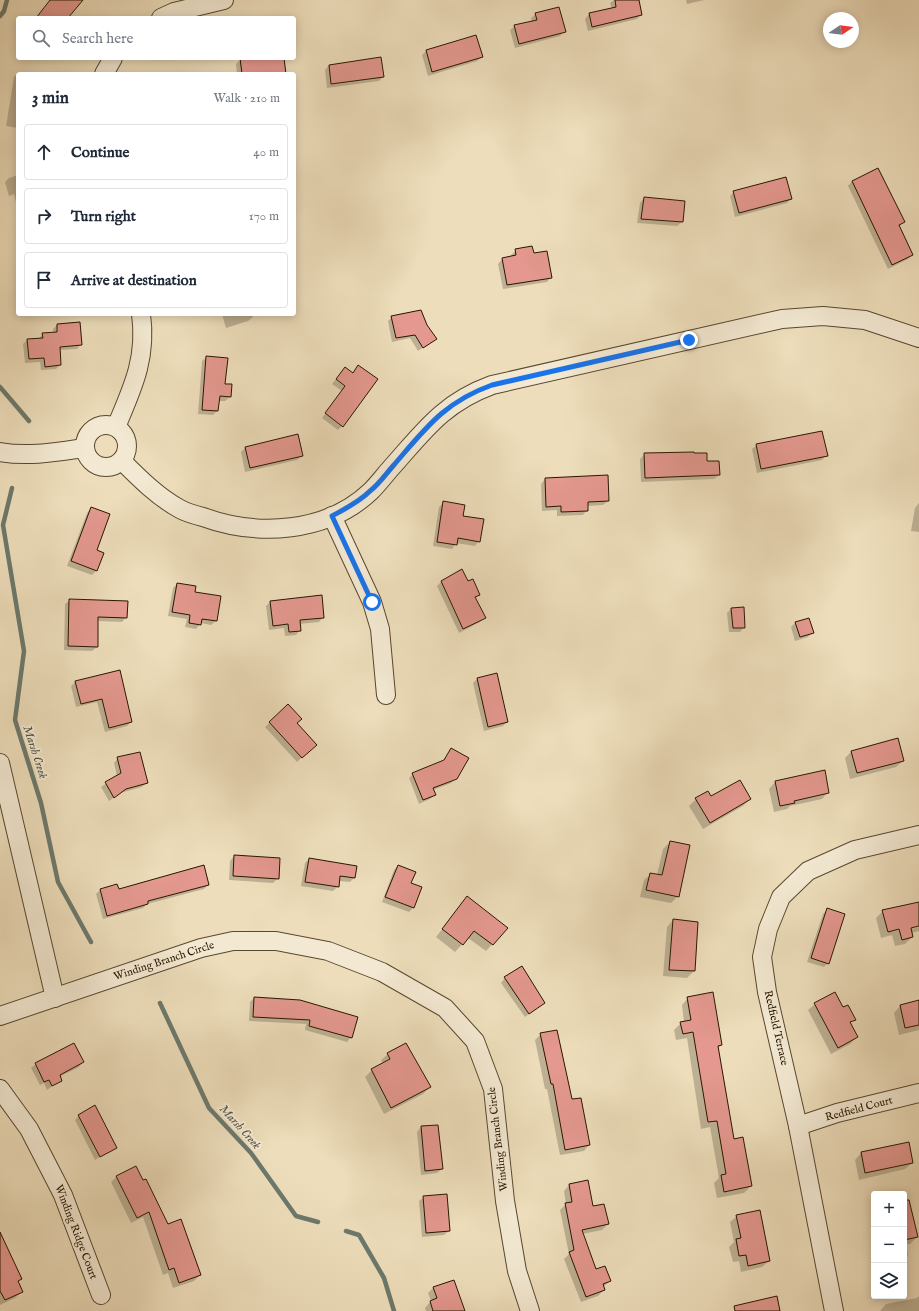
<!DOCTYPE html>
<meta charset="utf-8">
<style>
:root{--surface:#fff;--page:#f2f2f3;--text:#1f2937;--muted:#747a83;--line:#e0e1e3}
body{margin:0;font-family:"IM FELL English",serif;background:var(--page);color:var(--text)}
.controls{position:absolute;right:12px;bottom:12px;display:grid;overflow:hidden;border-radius:4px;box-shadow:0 2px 10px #0003}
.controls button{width:36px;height:36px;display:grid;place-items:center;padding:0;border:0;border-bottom:1px solid var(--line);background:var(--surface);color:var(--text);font:20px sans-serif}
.compass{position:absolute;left:823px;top:12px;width:36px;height:36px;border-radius:50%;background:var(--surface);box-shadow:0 2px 10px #0003;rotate:77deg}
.stop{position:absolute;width:12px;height:12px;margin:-9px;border:3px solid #1a73e8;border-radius:50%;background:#fff}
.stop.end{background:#1a73e8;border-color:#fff;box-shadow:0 1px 4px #0008}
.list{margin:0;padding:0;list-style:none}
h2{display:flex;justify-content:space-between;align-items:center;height:52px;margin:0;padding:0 16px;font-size:17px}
h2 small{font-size:13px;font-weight:400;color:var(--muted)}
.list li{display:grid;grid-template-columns:26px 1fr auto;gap:12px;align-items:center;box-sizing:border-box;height:56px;margin:0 8px 8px;padding:0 8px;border:1px solid var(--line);border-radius:4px}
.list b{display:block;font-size:15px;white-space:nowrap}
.list em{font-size:13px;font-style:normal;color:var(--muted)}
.icon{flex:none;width:22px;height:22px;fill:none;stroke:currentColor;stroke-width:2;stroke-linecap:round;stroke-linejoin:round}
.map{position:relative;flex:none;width:919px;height:1311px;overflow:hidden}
.search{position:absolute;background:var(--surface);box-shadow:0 2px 10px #0003;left:16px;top:16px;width:280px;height:44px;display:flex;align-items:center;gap:10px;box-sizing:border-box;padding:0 14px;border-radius:4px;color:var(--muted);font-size:15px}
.panel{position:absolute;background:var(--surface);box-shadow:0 2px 10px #0003;left:16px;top:72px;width:280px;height:244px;border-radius:4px}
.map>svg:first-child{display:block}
.shadow{fill:#0003}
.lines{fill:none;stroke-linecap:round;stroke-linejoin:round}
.stream{stroke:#6c796c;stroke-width:4.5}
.building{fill:#e4988f;stroke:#271601}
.minor-casing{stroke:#58482f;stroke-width:20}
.minor{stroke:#f3e9d2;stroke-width:18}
.route{stroke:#1a73e8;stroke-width:5}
.labels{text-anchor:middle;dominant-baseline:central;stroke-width:4;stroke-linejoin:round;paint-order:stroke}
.street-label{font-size:11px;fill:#271601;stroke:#f3e9d2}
.water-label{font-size:12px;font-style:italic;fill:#4f5040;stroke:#f3e9d2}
</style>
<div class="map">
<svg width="919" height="1311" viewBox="0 0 919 1311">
<rect width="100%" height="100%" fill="#edddba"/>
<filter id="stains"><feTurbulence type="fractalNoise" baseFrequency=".005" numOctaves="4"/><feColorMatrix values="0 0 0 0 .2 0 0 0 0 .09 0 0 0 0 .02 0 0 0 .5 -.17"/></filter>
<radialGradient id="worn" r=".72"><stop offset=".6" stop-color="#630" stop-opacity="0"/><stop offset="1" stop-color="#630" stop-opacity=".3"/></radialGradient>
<g class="shadow">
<path d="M614,0H638L641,15L637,19L588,31L585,19L589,14L612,9L610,3Z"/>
<path d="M686,0H704L687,4Z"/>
<path d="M536,14L564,32L560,36L515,48L510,30L515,26L532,22L531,18Z"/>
<path d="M426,51L482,57L477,61L428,76L422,55Z"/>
<path d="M250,58H283L285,74H237L236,64L240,60Z"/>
<path d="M381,58L383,77L379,81L327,88L325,70L329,65Z"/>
<path d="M18,72L28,74H18V128L6,126L14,77Z"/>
<path d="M18,175V210L14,194L9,196L5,182L9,178Z"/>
<path d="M852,181L903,222L899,227L912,255L908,259L888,269L848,186Z"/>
<path d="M734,192L791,199L787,203L735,217L730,196Z"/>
<path d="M644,198L684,202L682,222L677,226L637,223L640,203Z"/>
<path d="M516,250L551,277L547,282L503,289L498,264L502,259L512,257L511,255Z"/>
<path d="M222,314H252L253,317L248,321L226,328Z"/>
<path d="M392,317L426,326L436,339L418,351L410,338L392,342L388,321Z"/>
<path d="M57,325L81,344L77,349L59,350L60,365L56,369L41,370L40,362L25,363L23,344L27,340L38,339L43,334L53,333V329Z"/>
<path d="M207,357L230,397L225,401H219L217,411L213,415L198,414L202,361Z"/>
<path d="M359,366L342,426L338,430L322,418L342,391L332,384L345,368L352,373Z"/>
<path d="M757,445L826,455L822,460L757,473L752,449Z"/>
<path d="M245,448L302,456L297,460L245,472L241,452Z"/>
<path d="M645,454L706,462L719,475L714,479L641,482L640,459Z"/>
<path d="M607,476L608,501L603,505L587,506V510L583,515L557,516V510L542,511L541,484L545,479Z"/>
<path d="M444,502L461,517L479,541L475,546L456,543L452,549L433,546L439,507Z"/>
<path d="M919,503V532L911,531L915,508Z"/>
<path d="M91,508L95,551L103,553L96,571L92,575L67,566L87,513Z"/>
<path d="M441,582L467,583L479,594L475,599L484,618L480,622L459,633L437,586Z"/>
<path d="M177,584L194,593L216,621L211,625L201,623L196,629L185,627L187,619L168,616L173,588Z"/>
<path d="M70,600L126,617L122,622L97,621V647L92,651L64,650L65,604Z"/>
<path d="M270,602L323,617L319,622L299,624L300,630L296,635L285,636L284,628L269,630L266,606Z"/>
<path d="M732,608L744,627L740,632H729L727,613Z"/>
<path d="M795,623L813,632L808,637L795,641L791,627Z"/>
<path d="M119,671L131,722L127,726L105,732L97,702L76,707L71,686L76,681Z"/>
<path d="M496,674L507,722L503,726L484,731L473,683L477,679Z"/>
<path d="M288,706L296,723L315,745L297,762L265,727Z"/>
<path d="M452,749L456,778L451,783L433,790L435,795L430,799L419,804L409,778L413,774L442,762Z"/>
<path d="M851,752L903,761L896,767L850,779L845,758Z"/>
<path d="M118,758L147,783L142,787L120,793L109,801L101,787L117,776L114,763Z"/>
<path d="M775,782L828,792L822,799L790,806L787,809L774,812L769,789Z"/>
<path d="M708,792L711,798L750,799L743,806L703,829L689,806L696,799Z"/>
<path d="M670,842L678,896L671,903L640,897L644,880L651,874L657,875L663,849Z"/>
<path d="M234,856L278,878L273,883L229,880L230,861Z"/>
<path d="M309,859L354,878L350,882L339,881L338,886L333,891L301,886L305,863Z"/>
<path d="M398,866L410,883L421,888L413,908L409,912L382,902L394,870Z"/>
<path d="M116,885L118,890L208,885L204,889L147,904L143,908L103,919L96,894L100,890Z"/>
<path d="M467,898L507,928L486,951L468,938L455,952L436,937Z"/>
<path d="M919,903V925L906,928L907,930L919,927V931L911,933L912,937L905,944L895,946L892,935L881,938L876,918L883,911Z"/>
<path d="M827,910L828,963L824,967L807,962L823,914Z"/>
<path d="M673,920L697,923L694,971L687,978L663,976L667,927Z"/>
<path d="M505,978L544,1003L525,1017L501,983Z"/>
<path d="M254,998L300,1001L351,1037L347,1042L305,1030L306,1024L249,1021L250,1002Z"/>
<path d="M688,998L721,1045L717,1049L734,1140L751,1186L744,1193L717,1198L714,1183L719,1178L710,1127L701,1129L687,1038L676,1040L674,1030L681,1023L684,1022L682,1005Z"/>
<path d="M919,1001V1030L899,1035L894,1013L900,1006Z"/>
<path d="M815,1004L843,1008L854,1019L850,1024L857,1037L850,1044L831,1054L808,1010Z"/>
<path d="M541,1034L589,1145L584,1151L560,1155L547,1089H545L535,1040Z"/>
<path d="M388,1054L430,1087L423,1094L384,1114L365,1077L372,1070L383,1064L381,1060Z"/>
<path d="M83,1062L79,1067L59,1077L61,1080L47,1090L44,1083L40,1085L31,1068L36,1064Z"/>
<path d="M79,1116L116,1147L95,1160L75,1120Z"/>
<path d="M421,1127L442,1169L437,1173L421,1175L417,1132Z"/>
<path d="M861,1153L912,1163L905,1169L859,1180L855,1160Z"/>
<path d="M117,1176L167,1225L200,1275L194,1281L173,1288L168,1273L163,1275L143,1217L131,1223L111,1182Z"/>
<path d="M569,1185L608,1224L602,1230L582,1234L596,1270L610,1281L603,1287L604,1290L598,1296L581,1302L564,1259L569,1254L560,1210L566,1204L564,1191Z"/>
<path d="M424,1197L449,1231L444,1235L422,1237L419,1201Z"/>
<path d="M737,1216L769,1261L762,1267L741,1272L739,1261L733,1262L729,1247L734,1242L730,1222Z"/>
<path d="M904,1225L917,1237L910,1244H906L908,1255L904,1259Z"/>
<path d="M0,1235L21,1279L17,1282L22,1291L15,1298L0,1305Z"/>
<path d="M434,1287L463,1311H426L425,1308L431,1301L428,1293Z"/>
<path d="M919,1296V1311H880L886,1304L917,1298Z"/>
</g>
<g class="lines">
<g class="stream">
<path d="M0,16L4,11L7,0"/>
<path d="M0,387L29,421"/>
<path d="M12,488L3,525L24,651L15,720L41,803L58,882L91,942"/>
<path d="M160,1003L209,1108L251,1153L296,1216L318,1222"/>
<path d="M346,1231L359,1235L384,1278L394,1311"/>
</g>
</g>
<g class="building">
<path d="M50,0H83L68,18H36Z"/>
<path d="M615,0H639L642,15L592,27L589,13L616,7Z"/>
<path d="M559,7L566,32L519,44L514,25L537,20L535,13Z"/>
<path d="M476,35L483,57L432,72L426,50Z"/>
<path d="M381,57L384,77L331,84L329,65Z"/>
<path d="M240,58H284L286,74H242Z"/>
<path d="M878,168L905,222L899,225L913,255L892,265L852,181Z"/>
<path d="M786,177L792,199L739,213L733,191Z"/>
<path d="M644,197L685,201L683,222L641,219Z"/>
<path d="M532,246L534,253L547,251L552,278L507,285L502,258L516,255L515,249Z"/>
<path d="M421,310L427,325L437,339L423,348L415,335L396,338L391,316Z"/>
<path d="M80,322L82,345L60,347L61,365L45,367L44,358L29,359L27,339L43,338L42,333L57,332V324Z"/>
<path d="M206,356L228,358L225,384H232L231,397L220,396L218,411L202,410Z"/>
<path d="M358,365L378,379L343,427L325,413L345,386L336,379L345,367L353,373Z"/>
<path d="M822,431L828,456L761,469L756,444Z"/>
<path d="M298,434L303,456L250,468L245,447Z"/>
<path d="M694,452V453H707V461H719L720,475L645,478L644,453Z"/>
<path d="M608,475L609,501L588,502V511L561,512V506L546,507L545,478Z"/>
<path d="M443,501L465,505L463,516L484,519L480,542L458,538L457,545L437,542Z"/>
<path d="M91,507L110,514L97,550L104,553L97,571L71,561Z"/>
<path d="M462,569L468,581L473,579L480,595L475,597L486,618L463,629L441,581Z"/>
<path d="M177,583L196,586L195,592L221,596L217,621L202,619L201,625L189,623L190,615L172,612Z"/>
<path d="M322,595L324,618L300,620L301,631L289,632L288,624L273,626L270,601Z"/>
<path d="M69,599L128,601L127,618L98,617V647L68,646Z"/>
<path d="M744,607L745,628H733L731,608Z"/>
<path d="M809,618L814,633L800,637L795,622Z"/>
<path d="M120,670L132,722L109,728L102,699L81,704L75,681Z"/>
<path d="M497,673L508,722L488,727L477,678Z"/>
<path d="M288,704L302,719L297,723L317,745L302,758L269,722Z"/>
<path d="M898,738L904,761L857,773L851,751Z"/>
<path d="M451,748L469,758L457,779L433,788L436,795L423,800L412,773L444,760Z"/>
<path d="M140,752L148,783L126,789L114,798L105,782L121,773L117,757Z"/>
<path d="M825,770L829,793L794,801L795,803L780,806L775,781Z"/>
<path d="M740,780L751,799L710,823L695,798L708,791L711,796Z"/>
<path d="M670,841L690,845L679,897L646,890L650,873L662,875Z"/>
<path d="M234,855L280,858L279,879L233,876Z"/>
<path d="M309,858L357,866L355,878L340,876L339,887L305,882Z"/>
<path d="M204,865L209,885L148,901V904L107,916L100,889L117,884L119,889Z"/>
<path d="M398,865L416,872L411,883L422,887L414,908L385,897Z"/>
<path d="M467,896L508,928L493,945L474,931L463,945L442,929Z"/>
<path d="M919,902V926L911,928L913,937L902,940L899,929L888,932L882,910Z"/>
<path d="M827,908L845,914L829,964L811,958Z"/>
<path d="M673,919L698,922L695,971L669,970Z"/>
<path d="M522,966L545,1003L529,1014L504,977Z"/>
<path d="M713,992L722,1045L718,1046L734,1139L743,1137L752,1186L724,1192L721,1175L726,1174L717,1121L708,1122L693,1032L683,1034L680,1022L691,1020L687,997Z"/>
<path d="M835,992L843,1007L848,1005L856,1020L850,1022L858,1037L838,1048L814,1003Z"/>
<path d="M254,997L300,1000L358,1017L352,1038L309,1026L310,1020L253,1017Z"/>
<path d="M919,1000V1025L905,1028L900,1005Z"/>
<path d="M557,1030L572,1099L581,1098L590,1145L565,1150L553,1084H551L540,1033Z"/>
<path d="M74,1043L84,1062L60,1075L62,1081L52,1086L49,1080L44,1082L35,1063Z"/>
<path d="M406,1043L431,1087L391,1108L371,1069L390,1059L387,1053Z"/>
<path d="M95,1105L117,1148L100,1157L78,1115Z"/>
<path d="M438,1125L443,1169L425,1171L421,1126Z"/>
<path d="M909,1142L913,1163L865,1173L861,1152Z"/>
<path d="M136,1166L143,1180L146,1179L168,1224L181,1219L201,1275L179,1283L174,1268L169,1270L149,1212L137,1218L116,1176Z"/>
<path d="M588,1180L593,1206L604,1204L609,1224L582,1230L596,1269L605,1266L611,1281L603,1284L605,1290L586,1297L569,1252L574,1250L565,1203L572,1202L569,1184Z"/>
<path d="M447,1194L450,1231L426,1233L423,1196Z"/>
<path d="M904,1200H909L918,1237L904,1240Z"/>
<path d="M760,1210L770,1261L748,1266L746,1255L739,1256L736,1239L741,1238L736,1215Z"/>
<path d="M0,1232L22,1279L18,1281L23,1292L5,1300L0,1291Z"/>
<path d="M454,1280L465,1311H433L430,1301L437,1298L433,1287Z"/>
<path d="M777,1296L780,1311H735L734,1306Z"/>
</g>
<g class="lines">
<defs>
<g id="minor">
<path d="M161,18L174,12L224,0"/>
<path d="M104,74L113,58"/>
<circle cx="106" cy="446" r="21"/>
<path d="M116,427C133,387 147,358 141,314"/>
<path d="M0,452C28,457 56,452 84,448"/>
<path d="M122,461C140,479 158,497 180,509C187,513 195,515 203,517C258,537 327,533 371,491C378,484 384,476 391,468C424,431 443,403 492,385L782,319L823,316L865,320L919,338"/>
<path d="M332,516L372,602L380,629L386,695"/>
<path d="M0,763L55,998"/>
<path d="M0,1016L201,948L233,941H276L328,951L382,972L445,1008L475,1041L493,1089L505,1201L517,1271L530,1311"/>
<path d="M0,1089L29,1129L63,1195L101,1295"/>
<path d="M798,1126L837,1113L919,1093"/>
<path d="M834,1311L798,1126L767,992L762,957L768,929L781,897L808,871L855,850L919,835"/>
</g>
</defs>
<use href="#minor" class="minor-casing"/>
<use href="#minor" class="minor"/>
</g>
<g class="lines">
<path class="route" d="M372,602L332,516C345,509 359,502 370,491C379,484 385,475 393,466C425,429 444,402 492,385L689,340"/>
</g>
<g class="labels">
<g class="street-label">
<text transform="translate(164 961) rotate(-18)">Winding Branch Circle</text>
<text transform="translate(776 1028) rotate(77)">Redfield Terrace</text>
<text transform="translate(859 1109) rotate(-15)">Redfield Court</text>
<text transform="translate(498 1139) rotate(-97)">Winding Branch Circle</text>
<text transform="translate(76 1232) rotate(69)">Winding Ridge Court</text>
</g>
<g class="water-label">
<text transform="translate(35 752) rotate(72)">Marsh Creek</text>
<text transform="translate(240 1127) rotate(48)">Marsh Creek</text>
</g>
</g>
<rect width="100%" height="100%" filter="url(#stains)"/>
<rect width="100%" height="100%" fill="url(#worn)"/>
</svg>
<div class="controls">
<button>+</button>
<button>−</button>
<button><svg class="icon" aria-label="layers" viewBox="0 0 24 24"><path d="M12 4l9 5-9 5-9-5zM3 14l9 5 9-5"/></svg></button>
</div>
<svg class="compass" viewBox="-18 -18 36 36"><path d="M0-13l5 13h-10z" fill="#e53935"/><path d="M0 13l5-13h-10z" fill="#747a83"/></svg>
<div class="stop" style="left:372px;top:602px"></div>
<div class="stop end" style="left:689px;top:340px"></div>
<div class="search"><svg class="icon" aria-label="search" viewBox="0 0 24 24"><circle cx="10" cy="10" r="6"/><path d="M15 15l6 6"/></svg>Search here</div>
<section class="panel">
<h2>3 min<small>Walk · 210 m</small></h2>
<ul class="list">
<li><svg class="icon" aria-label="ahead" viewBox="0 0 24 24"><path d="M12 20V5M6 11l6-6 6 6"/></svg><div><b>Continue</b></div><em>40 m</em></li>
<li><svg class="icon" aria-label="right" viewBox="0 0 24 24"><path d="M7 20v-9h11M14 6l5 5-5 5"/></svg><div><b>Turn right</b></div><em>170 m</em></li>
<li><svg class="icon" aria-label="arrive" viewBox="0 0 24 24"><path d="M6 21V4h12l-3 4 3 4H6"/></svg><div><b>Arrive at destination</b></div></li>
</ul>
</section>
</div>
